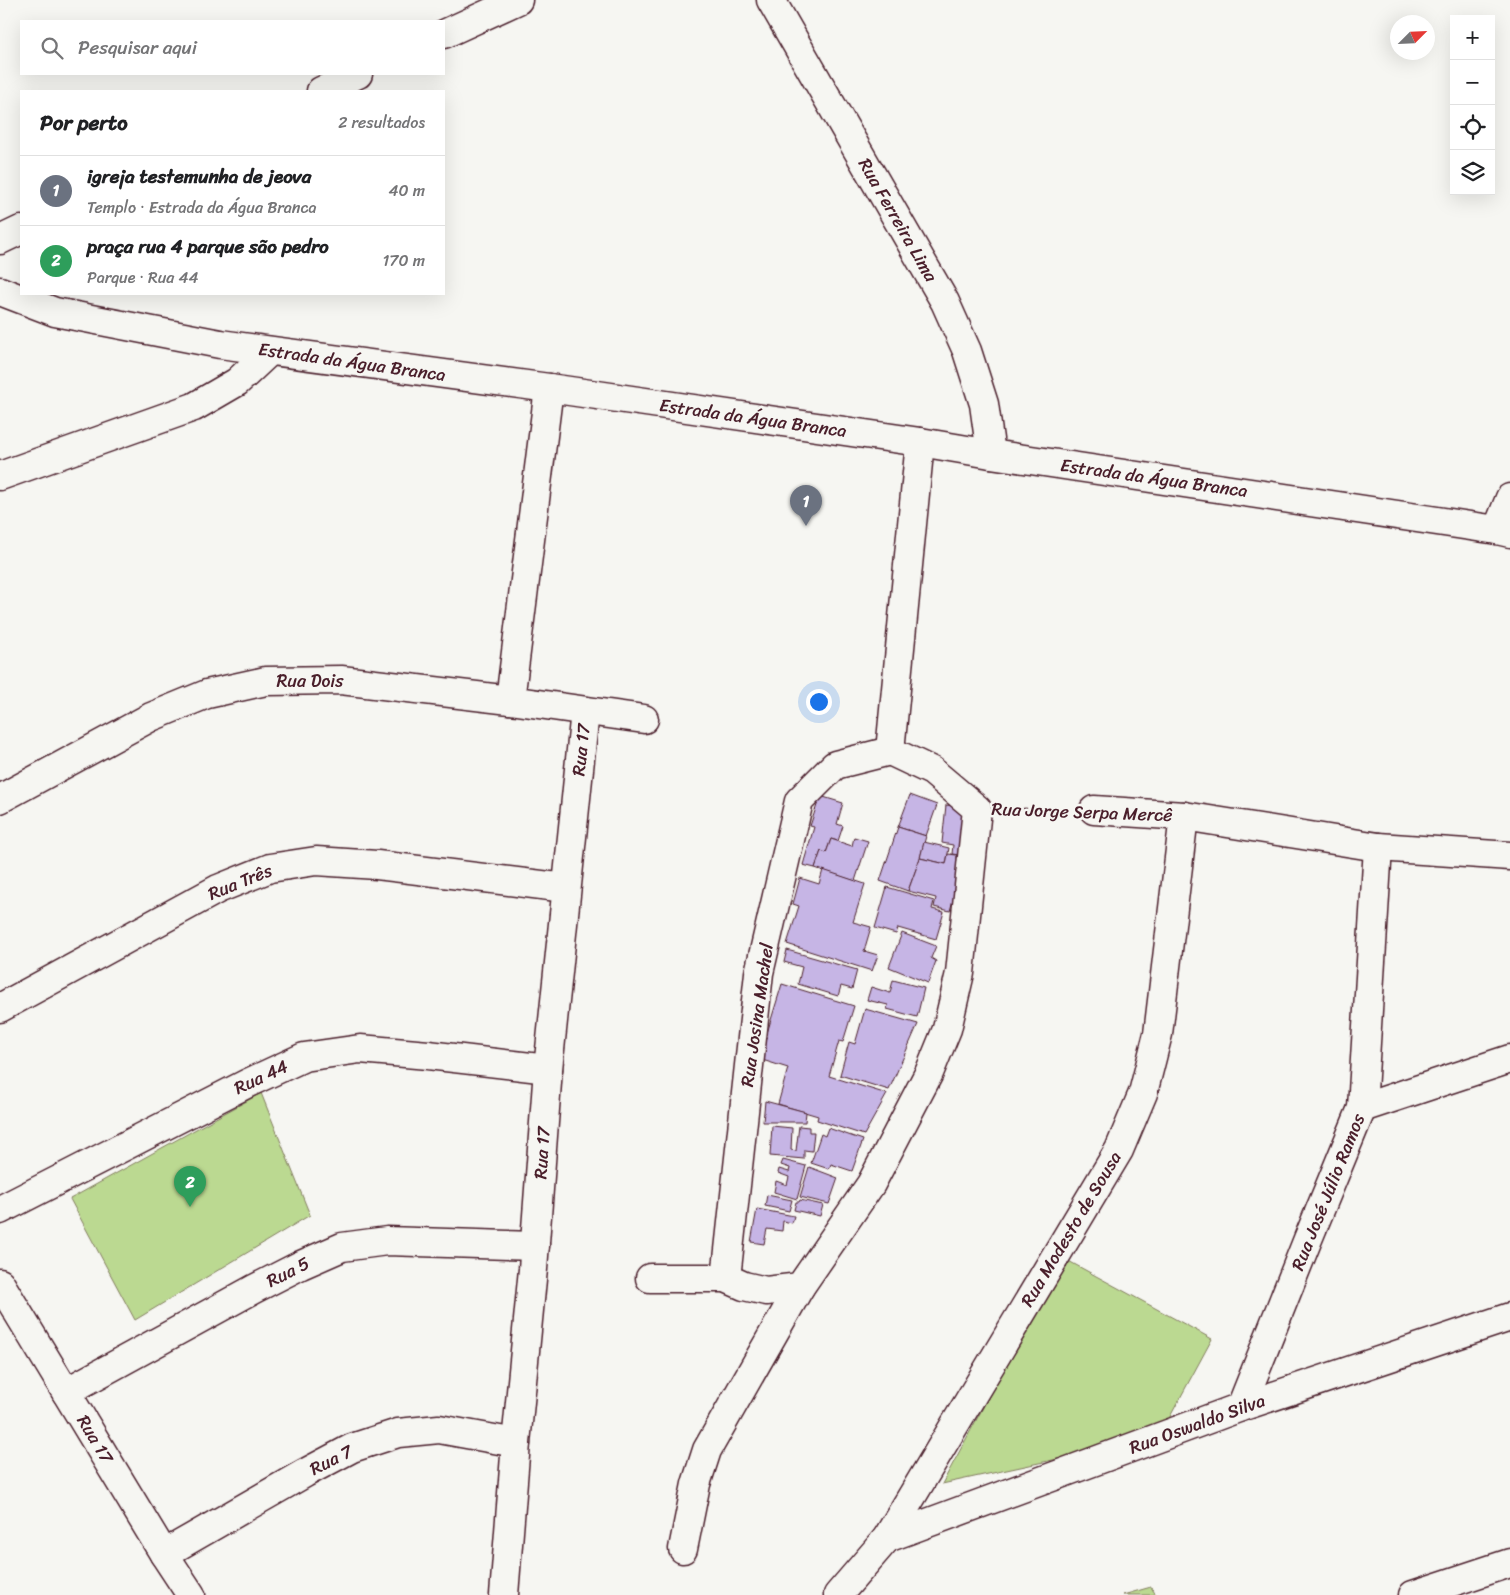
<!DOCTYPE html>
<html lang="pt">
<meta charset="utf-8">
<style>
:root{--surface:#fff;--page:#f2f2f2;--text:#202124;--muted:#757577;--line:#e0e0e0;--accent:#d93025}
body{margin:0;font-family:Sriracha,sans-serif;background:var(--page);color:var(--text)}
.controls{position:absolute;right:15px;top:15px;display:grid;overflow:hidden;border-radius:0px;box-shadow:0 5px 20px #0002}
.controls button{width:45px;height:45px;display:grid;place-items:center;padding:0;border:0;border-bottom:1px solid var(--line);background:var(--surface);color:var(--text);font:25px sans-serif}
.compass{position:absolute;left:1390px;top:15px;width:45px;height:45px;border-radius:50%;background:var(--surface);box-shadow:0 5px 20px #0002;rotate:66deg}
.you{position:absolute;left:818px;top:701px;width:18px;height:18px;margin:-12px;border:4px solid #fff;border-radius:50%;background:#1a73e8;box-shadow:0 0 0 8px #1a73e833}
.badge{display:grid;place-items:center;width:32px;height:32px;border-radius:50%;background:var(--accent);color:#fff;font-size:16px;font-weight:700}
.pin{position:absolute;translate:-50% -41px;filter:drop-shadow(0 1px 2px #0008)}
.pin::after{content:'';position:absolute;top:26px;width:18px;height:15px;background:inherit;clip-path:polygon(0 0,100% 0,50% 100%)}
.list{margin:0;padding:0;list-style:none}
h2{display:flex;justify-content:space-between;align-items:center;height:65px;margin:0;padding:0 20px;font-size:21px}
h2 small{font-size:16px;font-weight:400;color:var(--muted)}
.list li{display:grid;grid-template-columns:32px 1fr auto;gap:15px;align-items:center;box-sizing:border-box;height:70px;padding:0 20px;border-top:1px solid var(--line)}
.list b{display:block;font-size:19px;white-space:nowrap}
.list p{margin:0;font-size:16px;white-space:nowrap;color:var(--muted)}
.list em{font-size:16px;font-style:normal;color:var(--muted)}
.icon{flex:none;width:28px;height:28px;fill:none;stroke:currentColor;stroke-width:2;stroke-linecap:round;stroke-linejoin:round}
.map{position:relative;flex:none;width:1510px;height:1595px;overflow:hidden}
.search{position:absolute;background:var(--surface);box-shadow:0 5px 20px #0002;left:20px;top:20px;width:425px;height:55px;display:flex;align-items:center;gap:12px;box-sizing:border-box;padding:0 18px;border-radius:0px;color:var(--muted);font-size:19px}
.panel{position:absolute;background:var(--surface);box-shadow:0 5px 20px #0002;left:20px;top:90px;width:425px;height:205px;border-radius:0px}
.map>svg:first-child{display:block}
.green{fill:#bbd991;stroke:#827c5e}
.building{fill:#c6b5e5;stroke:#4a1f2b}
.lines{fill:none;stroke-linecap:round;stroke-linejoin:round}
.street-casing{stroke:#4a1f2b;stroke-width:31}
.secondary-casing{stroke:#4a1f2b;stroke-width:31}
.path{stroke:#4a1f2b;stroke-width:3;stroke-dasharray:4 4;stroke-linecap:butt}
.street{stroke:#f6f6f2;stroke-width:28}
.secondary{stroke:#f6f6f2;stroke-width:28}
.labels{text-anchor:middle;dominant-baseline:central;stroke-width:5;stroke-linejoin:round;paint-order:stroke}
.street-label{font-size:18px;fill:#4a1f2b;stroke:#f6f6f2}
</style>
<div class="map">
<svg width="1510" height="1595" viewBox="0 0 1510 1595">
<rect width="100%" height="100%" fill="#f6f6f2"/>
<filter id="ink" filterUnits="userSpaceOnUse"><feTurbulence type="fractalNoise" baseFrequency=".02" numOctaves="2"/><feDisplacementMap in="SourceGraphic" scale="10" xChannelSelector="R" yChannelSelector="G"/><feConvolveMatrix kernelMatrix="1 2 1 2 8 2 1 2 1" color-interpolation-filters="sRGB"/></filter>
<g filter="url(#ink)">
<g class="green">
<path d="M261,1093L310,1215L135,1320L70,1199Z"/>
<path d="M1063,1258L1212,1339L1159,1437L942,1484Z"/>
<path d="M1151,1587L1156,1595H1123Z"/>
</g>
<g class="building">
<path d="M910,795L937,805L926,836L898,827Z"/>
<path d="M820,796L843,803L837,824L843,826L838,841L831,839L826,853L821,851L815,868L803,865L814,827L810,826Z"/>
<path d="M946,805L971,808L966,856L952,854L953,845L942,843Z"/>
<path d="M898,827L926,836L920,858L908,891L880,881Z"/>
<path d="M854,837L868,841L855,881L815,868L821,851L826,853L831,839L852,846Z"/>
<path d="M924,842L949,848L946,864L920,858Z"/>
<path d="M948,854L957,855L958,879L961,903L953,900L950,911L934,907L936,898L908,891L920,858L946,864Z"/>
<path d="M823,870L865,884L853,922L871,927L864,951L878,955L872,971L787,944L799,906L793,904L800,878L819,884Z"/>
<path d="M887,887L934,901L932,909L944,912L936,939L898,928L896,934L875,928Z"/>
<path d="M902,933L936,946L931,958L936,961L928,983L889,967Z"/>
<path d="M787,950L857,970L852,989L841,986L838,996L798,984L802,967L784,962Z"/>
<path d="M893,980L924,988L917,1017L887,1009L888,1005L867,1000L871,987L890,993Z"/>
<path d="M782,984L854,1006L843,1042L839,1041L829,1076L887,1094L864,1135L817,1120L818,1116L778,1104L788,1068L759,1059Z"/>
<path d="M865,1009L918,1024L889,1090L840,1075L849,1042L855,1044Z"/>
<path d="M765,1101L806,1112L805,1122H763Z"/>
<path d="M772,1126L792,1128L791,1150L796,1151L799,1126L809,1127V1132H814L812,1151L804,1150V1159L770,1156Z"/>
<path d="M828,1128L863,1140L852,1171L831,1164L829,1169L811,1163L821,1134L825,1136Z"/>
<path d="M783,1160L806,1166L797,1199L774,1192L776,1181L787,1185L789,1177L778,1173L779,1169L789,1172L790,1168L781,1165Z"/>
<path d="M809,1167L838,1178L829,1204L800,1197Z"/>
<path d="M767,1195L792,1200L789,1211L765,1206Z"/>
<path d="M800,1200L823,1205L820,1216L794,1210L796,1202H799Z"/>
<path d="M757,1209L794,1216L792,1223L783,1221L782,1231L767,1229L764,1244L751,1242Z"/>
</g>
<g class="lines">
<defs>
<g id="street">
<path d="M771,0L945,302L967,351L984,404L991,454"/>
<path d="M444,34L518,0"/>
<path d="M321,91L358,74"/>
<path d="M0,240L21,230"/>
<path d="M0,476L194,407L237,382L270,351"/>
<path d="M1497,530L1510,498"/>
<path d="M510,700L549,388"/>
<path d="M0,799L151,717L207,694L266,681L341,680L510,700L644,719"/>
<path d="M1094,810L1184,816L1378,847L1510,856"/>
<path d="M0,1008L218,889L270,868L316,861L377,865L566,888"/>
<path d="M1362,1108L1510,1059"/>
<path d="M0,1210L248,1083L304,1057L360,1049L428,1055L548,1069"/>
<path d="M650,1278H726L744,1286L766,1291L800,1287L871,1184L929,1073L947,1029L960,973L977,809L932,771L890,751L920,442"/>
<path d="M726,1278L759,973L799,801L835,765L890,751"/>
<path d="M0,1283L164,1554L191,1595"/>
<path d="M66,1392L254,1289L301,1265L342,1247L387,1241L535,1246"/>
<path d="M1241,1407L1308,1239L1362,1108L1378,847"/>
<path d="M887,1538L1241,1407L1510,1317"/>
<path d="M683,1549L696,1484L707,1450L800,1287"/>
<path d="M164,1554L305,1473L352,1448L398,1433L439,1429L516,1443"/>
<path d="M504,1595L516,1443L533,1269L548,1069L585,711"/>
<path d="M838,1595L887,1538L1119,1150L1143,1093L1158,1034L1184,816"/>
<path d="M1413,1595L1510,1563"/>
</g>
<path id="secondary" d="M0,291L55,312L220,344L549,388L920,442L991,454L1497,530L1510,533"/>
</defs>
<use href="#street" class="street-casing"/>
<use href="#secondary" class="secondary-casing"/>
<path class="path" d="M1007,809L1064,810"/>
<use href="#street" class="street"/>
<use href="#secondary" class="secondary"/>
</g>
</g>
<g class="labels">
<g class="street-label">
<text transform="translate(898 220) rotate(60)">Rua Ferreira Lima</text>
<text transform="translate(352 362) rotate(8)">Estrada da Água Branca</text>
<text transform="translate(753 418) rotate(8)">Estrada da Água Branca</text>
<text transform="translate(1154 478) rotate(8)">Estrada da Água Branca</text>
<text x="310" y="681">Rua Dois</text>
<text transform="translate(581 750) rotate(-84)">Rua 17</text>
<text transform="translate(1082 812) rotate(2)">Rua Jorge Serpa Mercê</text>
<text transform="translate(240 882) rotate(-22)">Rua Três</text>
<text transform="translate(757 1015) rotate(-82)">Rua Josina Machel</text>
<text transform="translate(261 1077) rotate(-25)">Rua 44</text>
<text transform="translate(542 1153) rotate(-86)">Rua 17</text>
<text transform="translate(1328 1192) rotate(-68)">Rua José Júlio Ramos</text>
<text transform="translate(1071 1229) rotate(-59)">Rua Modesto de Sousa</text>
<text transform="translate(288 1272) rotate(-27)">Rua 5</text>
<text transform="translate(1197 1424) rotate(-20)">Rua Oswaldo Silva</text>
<text transform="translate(95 1439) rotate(59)">Rua 17</text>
<text transform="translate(331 1460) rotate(-27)">Rua 7</text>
</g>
</g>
</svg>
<div class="controls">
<button>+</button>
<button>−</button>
<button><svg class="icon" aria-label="locate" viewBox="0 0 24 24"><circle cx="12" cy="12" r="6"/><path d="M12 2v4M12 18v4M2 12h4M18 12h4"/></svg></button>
<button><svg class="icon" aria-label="layers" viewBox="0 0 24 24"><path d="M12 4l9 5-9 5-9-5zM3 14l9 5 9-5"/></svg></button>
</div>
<svg class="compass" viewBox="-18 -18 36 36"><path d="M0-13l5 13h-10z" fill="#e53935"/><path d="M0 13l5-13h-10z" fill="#757577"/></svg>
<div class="you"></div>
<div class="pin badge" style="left:806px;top:526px;background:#6b7280">1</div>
<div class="pin badge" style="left:190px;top:1207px;background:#2e9e5b">2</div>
<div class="search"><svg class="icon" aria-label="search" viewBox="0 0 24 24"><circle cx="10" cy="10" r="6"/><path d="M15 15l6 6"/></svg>Pesquisar aqui</div>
<section class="panel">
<h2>Por perto<small>2 resultados</small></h2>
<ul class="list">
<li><span class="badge" style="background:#6b7280">1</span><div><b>igreja testemunha de jeova</b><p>Templo · Estrada da Água Branca</p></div><em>40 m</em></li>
<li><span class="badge" style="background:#2e9e5b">2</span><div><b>praça rua 4 parque são pedro</b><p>Parque · Rua 44</p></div><em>170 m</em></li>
</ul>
</section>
</div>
